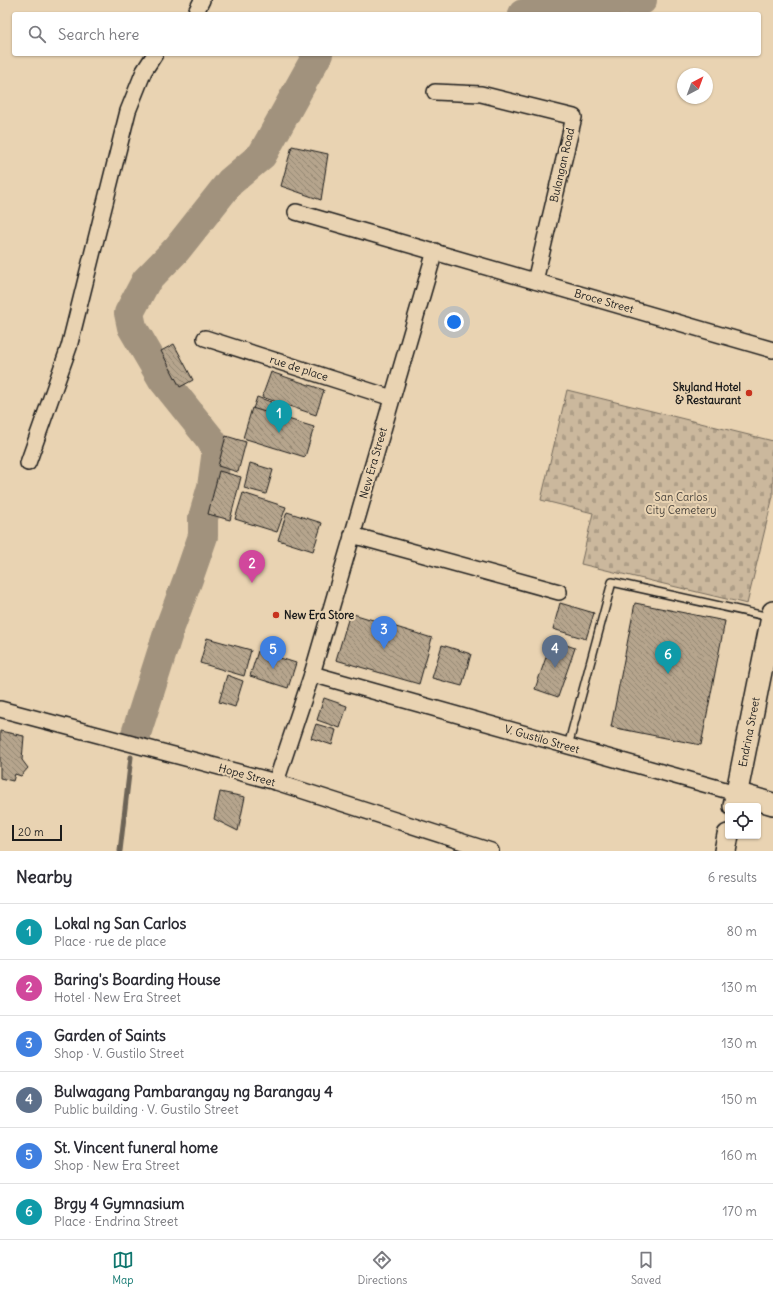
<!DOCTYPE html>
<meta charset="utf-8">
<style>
:root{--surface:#fff;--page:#f7f7f7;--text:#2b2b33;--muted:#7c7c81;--line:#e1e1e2;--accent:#0f766e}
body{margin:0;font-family:Delius,sans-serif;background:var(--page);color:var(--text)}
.controls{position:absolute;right:12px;bottom:12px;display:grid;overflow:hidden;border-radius:4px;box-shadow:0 1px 3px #0004}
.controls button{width:36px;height:36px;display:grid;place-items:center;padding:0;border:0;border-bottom:1px solid var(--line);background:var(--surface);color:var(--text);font:20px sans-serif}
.compass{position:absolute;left:677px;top:68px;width:36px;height:36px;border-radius:50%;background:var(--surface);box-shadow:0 1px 3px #0004;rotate:41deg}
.scale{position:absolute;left:12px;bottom:10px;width:50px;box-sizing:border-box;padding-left:4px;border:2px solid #1c1c1c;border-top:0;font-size:11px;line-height:14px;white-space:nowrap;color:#1c1c1c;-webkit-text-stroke:3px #e9d3b2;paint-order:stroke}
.you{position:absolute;left:454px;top:322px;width:14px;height:14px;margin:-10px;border:3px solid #fff;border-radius:50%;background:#1a73e8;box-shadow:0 0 0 6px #1a73e833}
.badge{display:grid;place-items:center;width:26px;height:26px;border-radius:50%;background:var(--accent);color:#fff;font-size:13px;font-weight:700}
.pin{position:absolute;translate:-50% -33px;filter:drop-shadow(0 1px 2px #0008)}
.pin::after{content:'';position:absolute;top:21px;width:14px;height:12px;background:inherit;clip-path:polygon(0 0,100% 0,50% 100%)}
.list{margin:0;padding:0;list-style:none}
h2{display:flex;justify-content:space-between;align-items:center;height:52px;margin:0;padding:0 16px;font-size:17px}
h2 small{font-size:13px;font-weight:400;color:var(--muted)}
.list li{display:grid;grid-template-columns:26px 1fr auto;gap:12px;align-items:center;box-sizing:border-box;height:56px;padding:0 16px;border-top:1px solid var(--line)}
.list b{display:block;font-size:15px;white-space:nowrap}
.list p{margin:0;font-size:13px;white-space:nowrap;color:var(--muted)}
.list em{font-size:13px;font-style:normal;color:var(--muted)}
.icon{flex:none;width:22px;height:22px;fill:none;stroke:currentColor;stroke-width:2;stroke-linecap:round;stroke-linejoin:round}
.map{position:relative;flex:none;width:773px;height:851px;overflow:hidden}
.search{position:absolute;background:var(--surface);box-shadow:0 1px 3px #0004;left:12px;right:12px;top:12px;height:44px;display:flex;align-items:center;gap:10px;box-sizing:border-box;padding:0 14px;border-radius:4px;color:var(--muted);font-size:15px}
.sheet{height:388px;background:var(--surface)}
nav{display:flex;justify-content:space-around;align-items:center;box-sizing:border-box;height:56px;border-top:1px solid var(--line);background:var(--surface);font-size:11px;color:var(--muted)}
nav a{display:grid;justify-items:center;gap:2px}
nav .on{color:var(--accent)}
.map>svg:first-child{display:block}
.cemetery{fill:url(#cemetery-stones);stroke:#746a5c}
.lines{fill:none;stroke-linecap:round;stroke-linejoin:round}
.stream{stroke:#6c6356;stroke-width:5}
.river{stroke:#a1927d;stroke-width:30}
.building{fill:url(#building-back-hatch);stroke:#1c1c1c}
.lane-casing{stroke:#1c1c1c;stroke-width:10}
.street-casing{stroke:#1c1c1c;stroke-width:18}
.secondary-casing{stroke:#1c1c1c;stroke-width:24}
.lane{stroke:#e9d3b2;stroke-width:7}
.street{stroke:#e9d3b2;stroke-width:15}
.secondary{stroke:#e9d3b2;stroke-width:21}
.poi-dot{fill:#c8321e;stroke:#e9d3b2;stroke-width:1.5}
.labels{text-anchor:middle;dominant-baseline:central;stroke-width:4;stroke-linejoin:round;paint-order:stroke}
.street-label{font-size:11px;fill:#1c1c1c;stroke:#e9d3b2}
.poi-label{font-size:11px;font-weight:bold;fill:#1c1c1c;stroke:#e9d3b2;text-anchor:end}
.park-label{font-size:11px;fill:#48433c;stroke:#e9d3b2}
</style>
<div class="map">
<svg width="773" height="851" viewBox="0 0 773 851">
<defs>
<pattern id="cemetery-stones" width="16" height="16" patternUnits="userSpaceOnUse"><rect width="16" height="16" fill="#cbb89d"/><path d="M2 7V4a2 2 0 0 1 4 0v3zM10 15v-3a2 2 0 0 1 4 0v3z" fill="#ae9e87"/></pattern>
<pattern id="building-back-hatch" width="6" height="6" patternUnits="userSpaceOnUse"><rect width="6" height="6" fill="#b6a58d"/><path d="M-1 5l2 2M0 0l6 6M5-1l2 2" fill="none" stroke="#938672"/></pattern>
</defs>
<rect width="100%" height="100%" fill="#e9d3b2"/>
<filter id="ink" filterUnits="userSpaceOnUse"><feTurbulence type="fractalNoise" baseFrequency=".025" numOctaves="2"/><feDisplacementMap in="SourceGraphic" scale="8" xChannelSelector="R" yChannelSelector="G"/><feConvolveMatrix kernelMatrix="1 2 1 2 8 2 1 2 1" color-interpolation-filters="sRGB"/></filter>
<g filter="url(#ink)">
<path class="cemetery" d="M567,390L773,441V496L747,604L581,564L593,513L541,500Z"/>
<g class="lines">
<path class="stream" d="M120,851L131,757"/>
<g class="river">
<path d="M523,14L569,3L642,0"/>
<path d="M135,737L170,627L188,579L203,536V518L212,487L217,450L211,440L163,380L132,327L129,313L146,281L177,249L230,182L262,155L318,54"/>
</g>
</g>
<g class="building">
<path d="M292,146L328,154L321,200L281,186Z"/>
<path d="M174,344L193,380L180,387L161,351Z"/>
<path d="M271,372L324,390L316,415L262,397Z"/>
<path d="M257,397L271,402L268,413L253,409Z"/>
<path d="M252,408L314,427L305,457L243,438Z"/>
<path d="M226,436L246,442L238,472L218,466Z"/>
<path d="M250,463L273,470L266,494L244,488Z"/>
<path d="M219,471L241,477L230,520L208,514Z"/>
<path d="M243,493L286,507L277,532L235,519Z"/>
<path d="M287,512L322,523L313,551L278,540Z"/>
<path d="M560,603L594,613L586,639L553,629Z"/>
<path d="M635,603L725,621L701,745L611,727Z"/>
<path d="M350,613L432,638L419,684L336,660Z"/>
<path d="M207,638L251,650L244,676L200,663Z"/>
<path d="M552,640L575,648L558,697L535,689Z"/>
<path d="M442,645L471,654L462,686L432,678Z"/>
<path d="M258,651L296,663L288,688L250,676Z"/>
<path d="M227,675L243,681L235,707L219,702Z"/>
<path d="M324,698L347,706L340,728L317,720Z"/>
<path d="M316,724L336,730L332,745L311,738Z"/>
<path d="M0,731L24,736L22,760L28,768L21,776L15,774L13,781L0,778Z"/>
<path d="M220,792L245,797L238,831L214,819Z"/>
</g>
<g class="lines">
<defs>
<path id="lane" d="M568,746L612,582L770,617"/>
<g id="street">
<path d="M195,14L202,0"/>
<path d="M435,92L481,94L574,117L535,281"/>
<path d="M296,212L773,350"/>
<path d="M205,338L392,398"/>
<path d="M28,463L69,347L128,111L144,71L155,54"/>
<path d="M352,535L559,592"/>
<path d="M312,674L736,793"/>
<path d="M0,709L276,782L491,851"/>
<path d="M276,782L312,674L435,251"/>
</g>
<g id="secondary">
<path d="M736,793L773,804"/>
<path d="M734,806L773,612"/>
<path d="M725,851L728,835"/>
</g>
</defs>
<use href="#lane" class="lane-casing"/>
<use href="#street" class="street-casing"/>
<use href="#secondary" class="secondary-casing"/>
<use href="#lane" class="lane"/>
<use href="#street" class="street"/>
<use href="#secondary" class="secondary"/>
</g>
</g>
<g class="poi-dot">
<circle cx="749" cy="393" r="4"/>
<circle cx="276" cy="615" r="4"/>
</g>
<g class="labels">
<g class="street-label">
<text transform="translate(562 165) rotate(-77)">Bulangan Road</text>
<text transform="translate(604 301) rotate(16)">Broce Street</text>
<text transform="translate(299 368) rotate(18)">rue de place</text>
<text transform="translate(373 463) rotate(-74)">New Era Street</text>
<text transform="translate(749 732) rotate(-79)">Endrina Street</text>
<text transform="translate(542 739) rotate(16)">V. Gustilo Street</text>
<text transform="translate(247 775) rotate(15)">Hope Street</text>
</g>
<g class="poi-label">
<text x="741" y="387">Skyland Hotel<tspan x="741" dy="13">&amp; Restaurant</tspan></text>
<text x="284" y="615" text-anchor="start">New Era Store</text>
</g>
<g class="park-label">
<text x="681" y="497">San Carlos<tspan x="681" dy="13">City Cemetery</tspan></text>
</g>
</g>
</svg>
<div class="controls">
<button><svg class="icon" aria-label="locate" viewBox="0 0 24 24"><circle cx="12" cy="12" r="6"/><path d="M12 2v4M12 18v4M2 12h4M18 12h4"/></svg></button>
</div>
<svg class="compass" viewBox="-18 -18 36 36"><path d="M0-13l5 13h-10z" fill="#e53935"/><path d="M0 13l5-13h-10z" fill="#7c7c81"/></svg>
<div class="scale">20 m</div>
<div class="you"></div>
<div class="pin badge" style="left:279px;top:433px;background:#0f9aa8">1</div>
<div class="pin badge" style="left:252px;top:583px;background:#d1479c">2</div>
<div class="pin badge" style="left:384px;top:649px;background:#3f7fe0">3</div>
<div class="pin badge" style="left:555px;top:668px;background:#5c6f8a">4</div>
<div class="pin badge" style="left:273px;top:669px;background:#3f7fe0">5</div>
<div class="pin badge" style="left:668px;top:674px;background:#0f9aa8">6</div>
<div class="search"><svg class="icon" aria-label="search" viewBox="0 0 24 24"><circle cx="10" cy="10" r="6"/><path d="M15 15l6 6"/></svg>Search here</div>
</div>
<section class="sheet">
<h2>Nearby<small>6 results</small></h2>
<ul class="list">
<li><span class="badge" style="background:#0f9aa8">1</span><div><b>Lokal ng San Carlos</b><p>Place · rue de place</p></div><em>80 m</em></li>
<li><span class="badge" style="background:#d1479c">2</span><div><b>Baring's Boarding House</b><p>Hotel · New Era Street</p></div><em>130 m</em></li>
<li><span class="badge" style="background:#3f7fe0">3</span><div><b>Garden of Saints</b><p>Shop · V. Gustilo Street</p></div><em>130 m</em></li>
<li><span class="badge" style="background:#5c6f8a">4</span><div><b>Bulwagang Pambarangay ng Barangay 4</b><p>Public building · V. Gustilo Street</p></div><em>150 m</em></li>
<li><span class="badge" style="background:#3f7fe0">5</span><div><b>St. Vincent funeral home</b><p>Shop · New Era Street</p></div><em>160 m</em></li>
<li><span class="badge" style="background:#0f9aa8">6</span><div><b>Brgy 4 Gymnasium</b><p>Place · Endrina Street</p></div><em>170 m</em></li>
</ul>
</section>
<nav>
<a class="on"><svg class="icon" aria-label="map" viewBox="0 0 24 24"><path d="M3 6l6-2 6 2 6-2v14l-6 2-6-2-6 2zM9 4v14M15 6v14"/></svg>Map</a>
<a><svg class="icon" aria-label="directions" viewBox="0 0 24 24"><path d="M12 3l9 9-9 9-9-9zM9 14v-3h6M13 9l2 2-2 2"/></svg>Directions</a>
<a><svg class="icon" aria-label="saved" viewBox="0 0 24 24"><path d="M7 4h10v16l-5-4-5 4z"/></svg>Saved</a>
</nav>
